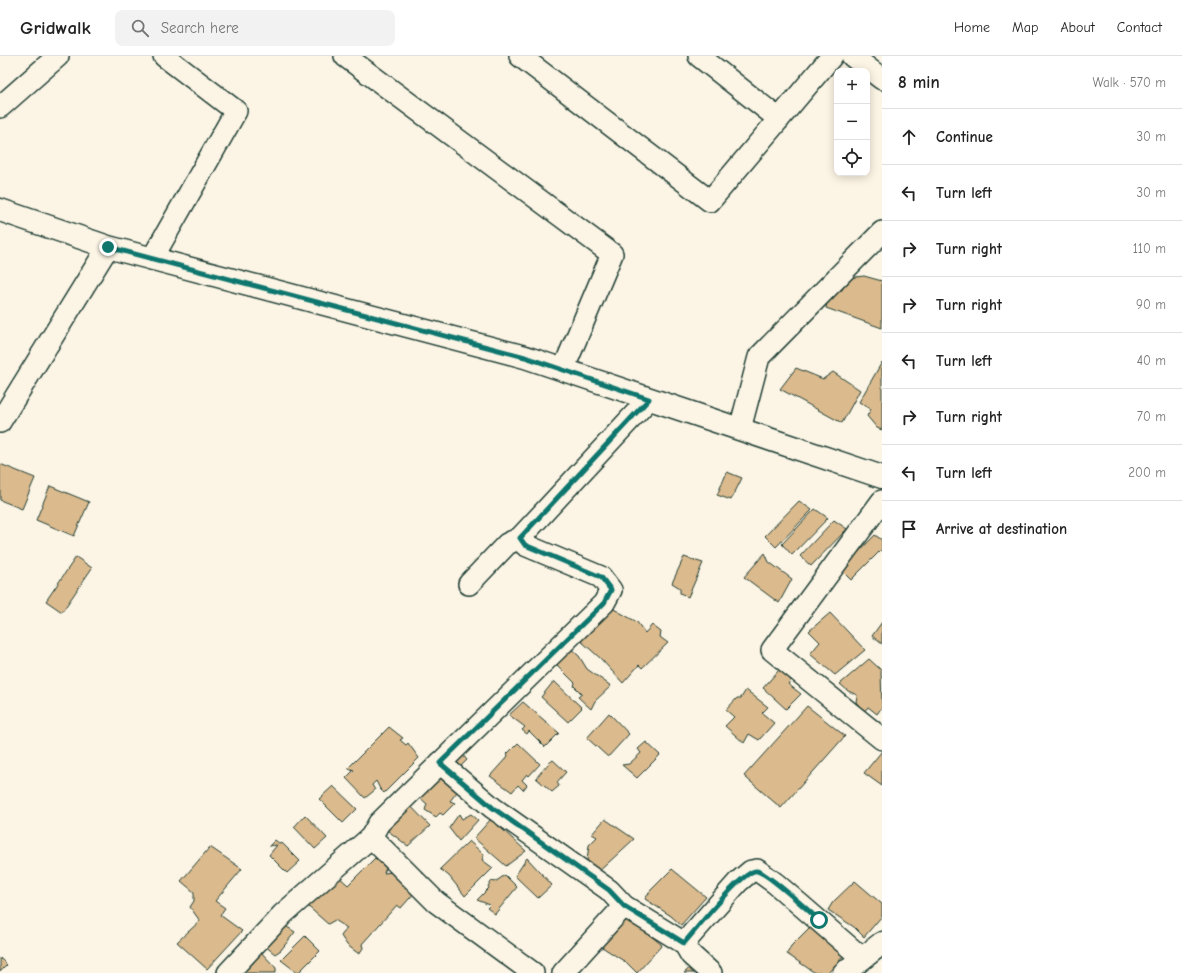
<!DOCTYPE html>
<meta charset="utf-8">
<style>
:root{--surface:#fff;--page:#f2f2f2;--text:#222;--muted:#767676;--line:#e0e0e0}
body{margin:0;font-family:"Comic Neue",sans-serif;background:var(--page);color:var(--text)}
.controls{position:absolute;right:12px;top:12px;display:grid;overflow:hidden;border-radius:8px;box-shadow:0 2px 10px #0003}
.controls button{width:36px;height:36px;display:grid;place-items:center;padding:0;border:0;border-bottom:1px solid var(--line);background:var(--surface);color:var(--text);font:20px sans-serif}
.stop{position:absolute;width:12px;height:12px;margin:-9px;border:3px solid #0f766e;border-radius:50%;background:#fff}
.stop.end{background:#0f766e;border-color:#fff;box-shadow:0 1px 4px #0008}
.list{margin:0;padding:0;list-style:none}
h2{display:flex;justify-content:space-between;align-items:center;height:52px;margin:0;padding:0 16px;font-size:17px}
h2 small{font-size:13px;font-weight:400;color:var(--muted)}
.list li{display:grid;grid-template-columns:26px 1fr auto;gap:12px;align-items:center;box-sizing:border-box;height:56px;padding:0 16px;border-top:1px solid var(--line)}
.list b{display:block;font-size:15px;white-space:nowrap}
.list em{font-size:13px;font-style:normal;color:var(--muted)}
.icon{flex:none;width:22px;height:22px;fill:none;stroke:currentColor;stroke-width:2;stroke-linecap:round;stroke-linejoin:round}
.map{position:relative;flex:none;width:882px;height:917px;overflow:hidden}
header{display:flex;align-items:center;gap:24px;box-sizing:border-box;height:56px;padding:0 20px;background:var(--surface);border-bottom:1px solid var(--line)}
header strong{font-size:19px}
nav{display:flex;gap:22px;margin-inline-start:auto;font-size:14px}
.search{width:280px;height:36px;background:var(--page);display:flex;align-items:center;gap:10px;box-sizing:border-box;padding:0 14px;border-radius:8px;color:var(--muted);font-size:15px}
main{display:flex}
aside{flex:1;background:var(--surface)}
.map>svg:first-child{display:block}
.building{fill:#dbba8d;stroke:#1f3d34}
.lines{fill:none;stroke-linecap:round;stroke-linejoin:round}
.street-casing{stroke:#1f3d34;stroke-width:24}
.secondary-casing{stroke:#1f3d34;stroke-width:25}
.street{stroke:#fcf5e5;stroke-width:21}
.secondary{stroke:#fcf5e5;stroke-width:22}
.route{stroke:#0f766e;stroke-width:5}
</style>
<header>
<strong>Gridwalk</strong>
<div class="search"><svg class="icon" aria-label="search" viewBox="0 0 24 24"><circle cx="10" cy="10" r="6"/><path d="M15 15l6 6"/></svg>Search here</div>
<nav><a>Home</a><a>Map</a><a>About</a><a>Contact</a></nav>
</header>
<main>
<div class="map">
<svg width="882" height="917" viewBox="0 0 882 917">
<rect width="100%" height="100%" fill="#fcf5e5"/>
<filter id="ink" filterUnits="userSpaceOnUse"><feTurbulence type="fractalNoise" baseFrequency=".025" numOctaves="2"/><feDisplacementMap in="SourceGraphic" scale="8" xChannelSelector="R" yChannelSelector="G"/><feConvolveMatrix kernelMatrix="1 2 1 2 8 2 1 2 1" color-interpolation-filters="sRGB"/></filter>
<g filter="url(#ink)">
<g class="building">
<path d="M864,220L882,225V272L826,252L828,241L833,244L837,235L842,234L847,222Z"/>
<path d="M882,306V374L877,372L867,360L871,353L859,346Z"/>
<path d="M796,312L823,323L833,316L860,334L842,367L780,333Z"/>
<path d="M0,408L35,422L22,453L0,444Z"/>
<path d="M727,416L742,422L731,444L717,439Z"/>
<path d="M50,430L89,446L74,480L36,464Z"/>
<path d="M799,445L812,454L776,491L765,480Z"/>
<path d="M815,453L828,462L792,499L782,488Z"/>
<path d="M834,464L847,473L811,510L800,500Z"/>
<path d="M875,479L882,484V493L851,524L841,514Z"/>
<path d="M765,497L769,506L792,523L779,547L744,521Z"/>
<path d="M76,501L92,512L62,556L46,545Z"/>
<path d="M684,501L703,507L688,541L680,537V532L672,527Z"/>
<path d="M612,552L637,566L645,577L652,569L661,576L660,581L668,587L642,612L639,609L623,627L600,602L581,585Z"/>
<path d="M830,557L865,594L835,619L810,598L820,586L809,575Z"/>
<path d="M882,566V588L872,580Z"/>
<path d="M566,588L579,600L587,613L611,630L595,645L591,653L578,641L582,638L574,630L575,627L553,605Z"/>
<path d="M869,603L881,614L882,651L877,658L868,651L864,656L856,646L857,639L848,635L840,628Z"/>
<path d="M779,614L791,624L788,628L801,638L786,653L763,632Z"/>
<path d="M554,625L582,652L568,666L541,641Z"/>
<path d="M746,634L768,651L762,657L774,667L759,684L749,678L744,687L725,670L734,661L726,654L737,642H741Z"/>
<path d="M523,646L559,677L545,691L529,675L527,678L522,674L525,671L509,659Z"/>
<path d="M807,650L845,680L781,752L744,720Z"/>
<path d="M609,657L629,678L608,701L587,682Z"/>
<path d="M389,671L403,682L400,684L406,689L408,687L419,702L384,737L380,733L376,725L372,729L375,734L365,742L346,722L354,714L348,712Z"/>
<path d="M646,686L660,699L637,722L622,709L629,708L641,697L638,693Z"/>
<path d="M518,687L540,708L529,720L527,718L522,724L527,729L523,734L518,729L512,736L490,720L508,700L507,698Z"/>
<path d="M882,695V730L864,717Z"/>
<path d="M460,696L467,704L459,712L452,703Z"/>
<path d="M553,704L566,716L557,726L559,730L552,736L536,722L548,708Z"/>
<path d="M439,714L453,727L450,729L457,736L450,745L455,747L443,759L440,757L436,761L425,754L427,748L416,738Z"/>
<path d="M333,730L357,753L343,767L319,743Z"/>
<path d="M405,744L430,770L408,790L383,771Z"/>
<path d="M459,758L462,763L471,758L478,764L459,785L449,772Z"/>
<path d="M305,759L327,782L315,793L294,771Z"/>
<path d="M491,763L526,795L506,810L474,782Z"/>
<path d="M605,763L634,783L595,819L586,812L589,789L597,781L592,778Z"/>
<path d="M275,784L280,788L282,787L300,805L287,817L269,799L277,789L269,790Z"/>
<path d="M469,785L484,799L482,804L493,812L465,840L449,820L440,813Z"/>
<path d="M210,791L242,813L215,845L225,852L220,859L242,875L207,913L177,886L200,865L190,851L194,845V836L181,825Z"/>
<path d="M375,802L386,812L384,817L393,816L417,834L401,852L397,849L362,888L363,892L359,898L347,889L341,880L347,872L335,864L328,868L303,846L336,818L348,829Z"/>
<path d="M527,802L552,829L538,842L515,820Z"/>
<path d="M672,813L706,841L681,869L671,860L645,843L650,835Z"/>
<path d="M505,819L517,831L495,858L487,852L490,849L477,844L489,832L488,830L492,825L495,826Z"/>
<path d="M855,825L882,848V860L864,881L854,871L828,854L833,846Z"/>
<path d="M628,861L662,889L637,917L627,907L602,891L606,882Z"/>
<path d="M813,868L847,896L828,917H815L787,898L791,890Z"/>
<path d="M284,869L295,876L281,894L275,898L265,890L270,882L274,884L279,879L276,877Z"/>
<path d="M305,880L320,895L298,917L281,904Z"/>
<path d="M258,893L276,912V917H236Z"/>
<path d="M0,902L7,909L0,916Z"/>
<path d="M693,909L700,917H684Z"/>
</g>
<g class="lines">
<defs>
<g id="street">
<path d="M345,0L612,198L563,314"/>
<path d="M520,0L710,145L832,0"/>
<path d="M699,0L779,63"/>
<path d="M852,0L882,23"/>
<path d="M0,51L58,0"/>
<path d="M152,203L236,55L164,0"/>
<path d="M0,366L108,191"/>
<path d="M740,373L759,301L882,176"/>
<path d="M882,445L772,594L882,683"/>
<path d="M469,528L507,488L520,482L649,343"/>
<path d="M440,707L493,752L609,834L624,850L684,887L691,899L711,917"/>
<path d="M371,781L436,846L533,917"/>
<path d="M684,887L738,826L751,815L757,814L775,827L862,902"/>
<path d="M228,917L283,858L371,781L379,767L604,547L611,534L601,521L525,489L520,482"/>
<path d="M563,917L624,850"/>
</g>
<g id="secondary">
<path d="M0,154L108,191L525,301L882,421"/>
<path d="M844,917L882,887"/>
</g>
</defs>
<use href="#street" class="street-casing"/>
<use href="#secondary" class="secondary-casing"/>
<use href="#street" class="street"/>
<use href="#secondary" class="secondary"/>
</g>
</g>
<g class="lines" filter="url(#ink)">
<path class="route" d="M108,191L525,301L649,343L520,482L525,489L601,521L611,534L604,547L440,707L493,752L609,834L624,850L684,887C695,875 744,812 757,815C767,817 809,855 819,864"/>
</g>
</svg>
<div class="controls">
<button>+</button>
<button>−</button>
<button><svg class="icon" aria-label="locate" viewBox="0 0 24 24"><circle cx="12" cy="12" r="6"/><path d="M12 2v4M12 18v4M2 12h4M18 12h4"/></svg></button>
</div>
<div class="stop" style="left:819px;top:864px"></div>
<div class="stop end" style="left:108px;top:191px"></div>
</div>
<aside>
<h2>8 min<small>Walk · 570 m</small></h2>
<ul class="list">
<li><svg class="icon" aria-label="ahead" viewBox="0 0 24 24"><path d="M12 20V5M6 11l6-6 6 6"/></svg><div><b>Continue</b></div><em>30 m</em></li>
<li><svg class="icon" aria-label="left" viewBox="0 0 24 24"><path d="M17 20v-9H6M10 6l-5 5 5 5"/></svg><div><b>Turn left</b></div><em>30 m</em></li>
<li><svg class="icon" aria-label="right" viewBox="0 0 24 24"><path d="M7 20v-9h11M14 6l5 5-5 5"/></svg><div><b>Turn right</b></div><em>110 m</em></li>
<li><svg class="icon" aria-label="right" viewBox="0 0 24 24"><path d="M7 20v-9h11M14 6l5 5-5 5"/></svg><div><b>Turn right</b></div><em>90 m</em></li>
<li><svg class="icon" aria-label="left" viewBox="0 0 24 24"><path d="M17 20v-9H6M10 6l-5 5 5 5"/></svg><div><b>Turn left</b></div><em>40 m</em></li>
<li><svg class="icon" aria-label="right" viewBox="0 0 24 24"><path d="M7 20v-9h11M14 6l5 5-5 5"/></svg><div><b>Turn right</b></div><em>70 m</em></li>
<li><svg class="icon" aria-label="left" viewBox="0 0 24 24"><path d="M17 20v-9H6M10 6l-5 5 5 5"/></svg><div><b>Turn left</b></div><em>200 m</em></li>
<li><svg class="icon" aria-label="arrive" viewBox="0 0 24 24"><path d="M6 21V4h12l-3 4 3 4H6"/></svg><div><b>Arrive at destination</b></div></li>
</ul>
</aside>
</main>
